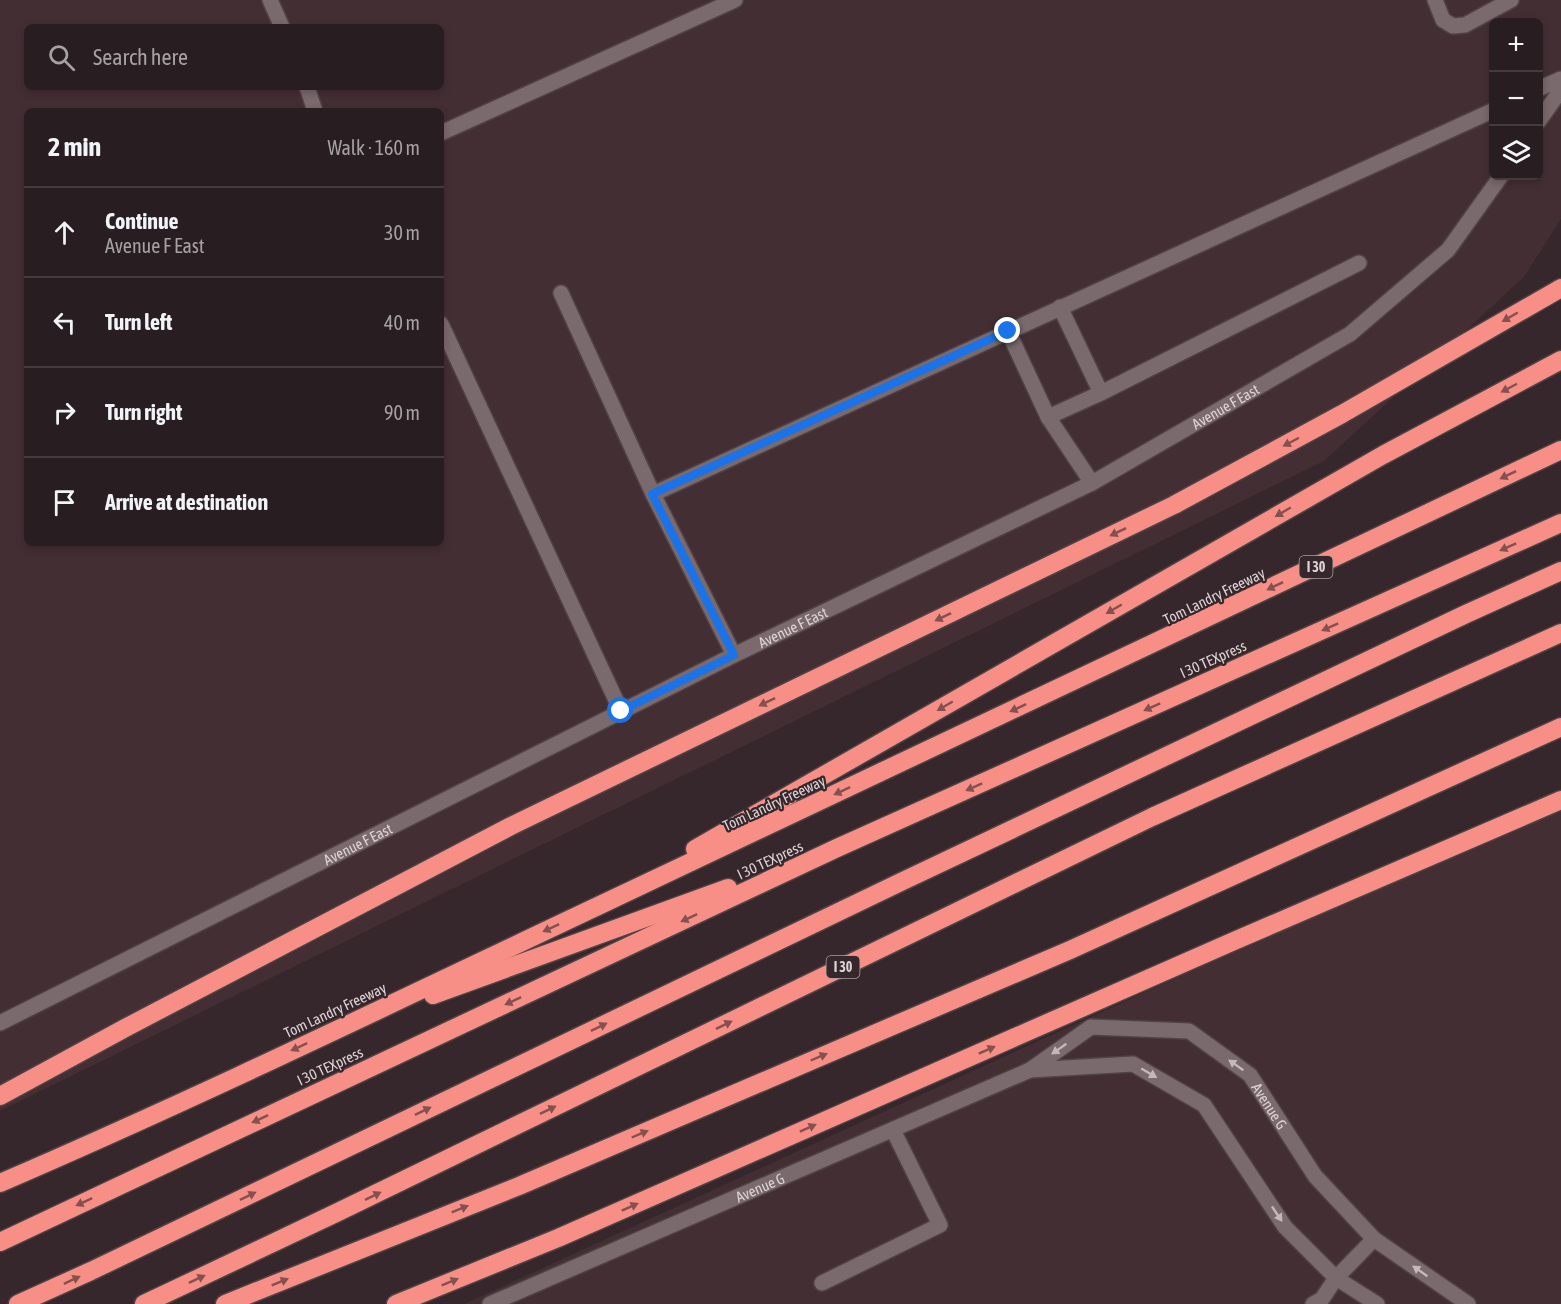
<!DOCTYPE html>
<meta charset="utf-8">
<style>
:root{--surface:#281d20;--page:#342a2d;--text:#f1f3f6;--muted:#a5a2a5;--line:#443b3e}
body{margin:0;font-family:"Asap Condensed",sans-serif;background:var(--page);color:var(--text)}
.controls{position:absolute;right:18px;top:18px;display:grid;overflow:hidden;border-radius:9px;box-shadow:0 3px 9px #0003}
.controls button{width:54px;height:54px;display:grid;place-items:center;padding:0;border:0;border-bottom:2px solid var(--line);background:var(--surface);color:var(--text);font:30px sans-serif}
.stop{position:absolute;width:18px;height:18px;margin:-14px;border:4px solid #1a73e8;border-radius:50%;background:#fff}
.stop.end{background:#1a73e8;border-color:#fff;box-shadow:0 2px 6px #0008}
.list{margin:0;padding:0;list-style:none}
h2{display:flex;justify-content:space-between;align-items:center;height:78px;margin:0;padding:0 24px;font-size:26px}
h2 small{font-size:20px;font-weight:400;color:var(--muted)}
.list li{display:grid;grid-template-columns:39px 1fr auto;gap:18px;align-items:center;box-sizing:border-box;height:90px;padding:0 24px;border-top:2px solid var(--line)}
.list b{display:block;font-size:22px;white-space:nowrap}
.list p{margin:0;font-size:20px;white-space:nowrap;color:var(--muted)}
.list em{font-size:20px;font-style:normal;color:var(--muted)}
.icon{flex:none;width:33px;height:33px;fill:none;stroke:currentColor;stroke-width:2;stroke-linecap:round;stroke-linejoin:round}
.map{position:relative;flex:none;width:1561px;height:1304px;overflow:hidden}
.search{position:absolute;background:var(--surface);box-shadow:0 3px 9px #0003;left:24px;top:24px;width:420px;height:66px;display:flex;align-items:center;gap:15px;box-sizing:border-box;padding:0 21px;border-radius:9px;color:var(--muted);font-size:22px}
.panel{position:absolute;background:var(--surface);box-shadow:0 3px 9px #0003;left:24px;top:108px;width:420px;height:438px;border-radius:9px}
.map>svg:first-child{display:block}
.built{fill:#432e34;fill-rule:evenodd}
.lines{fill:none;stroke-linecap:round;stroke-linejoin:round}
.lane-casing{stroke:#4f4345;stroke-width:18}
.street-casing{stroke:#4f4345;stroke-width:18}
.highway-casing{stroke:#4f4345;stroke-width:21}
.lane{stroke:#7a696d;stroke-width:15}
.street{stroke:#7a696d;stroke-width:15}
.highway{stroke:#f88f87;stroke-width:18}
.oneway{fill:#835150}
.oneway2{fill:#c4b8bb}
.route{stroke:#1a73e8;stroke-width:8}
.labels{text-anchor:middle;dominant-baseline:central;stroke-width:4.5;stroke-linejoin:round;paint-order:stroke}
.shield{fill:#35272b;stroke:#ab9fa2;stroke-width:1.5}
.shield-label{font-size:14px;font-weight:bold;fill:#ddd3d5}
.street-label{font-size:15px;fill:#ddd3d5;stroke:#35272b}
</style>
<div class="map">
<svg width="1561" height="1304" viewBox="0 0 1561 1304">
<rect width="100%" height="100%" fill="#35272b"/>
<g class="built">
<path d="M0,0H1561V219L1524,277L1324,461L0,1111ZM1494,22H1538V176H1494ZM27,27H441V87H27ZM27,111H441V543H27Z"/>
<path d="M1561,801V1304H464L1558,803Z"/>
</g>
<g class="lines">
<defs>
<g id="lane">
<path d="M270,0L282,27"/>
<path d="M1435,0L1443,20L1453,26L1465,25L1511,0"/>
<path d="M307,87L315,111"/>
<path d="M1538,89L1561,79"/>
<path d="M441,133L735,0"/>
<path d="M561,293L653,494L734,655"/>
<path d="M1060,307L1101,393"/>
<path d="M441,324L621,711"/>
<path d="M1008,331L1048,417L1092,483"/>
<path d="M1048,417L1101,393L1359,263"/>
<path d="M653,494L1494,110"/>
<path d="M822,1283L940,1225L893,1130"/>
<path d="M1313,1304L1322,1299L1336,1278L1374,1239"/>
</g>
<g id="street">
<path d="M1538,122L1561,90"/>
<path id="s1" d="M0,1023L734,655L1092,483L1350,334L1448,250L1501,176"/>
<path d="M1030,1070L1133,1064L1204,1105L1285,1227L1336,1278L1377,1304"/>
<path id="s2" d="M490,1304L1030,1070L1091,1027L1189,1031L1250,1075L1315,1176L1374,1239L1468,1304"/>
</g>
<g id="highway">
<path d="M695,849L1383,455L1561,360"/>
<path d="M433,995L728,888"/>
<path d="M0,1096L127,1027L511,826L1174,505L1342,414L1561,288"/>
<path d="M0,1183C202,1096 399,1000 598,906C919,755 1240,603 1561,450"/>
<path d="M0,1242L837,848L1561,523"/>
<path d="M18,1304L91,1271L905,880L1466,614L1561,571"/>
<path d="M144,1304L336,1213L1152,817L1561,633"/>
<path d="M225,1304L519,1186L1070,950L1561,727"/>
<path d="M396,1304L558,1238L1234,941L1561,800"/>
</g>
</defs>
<use href="#lane" class="lane-casing"/>
<use href="#street" class="street-casing"/>
<use href="#highway" class="highway-casing"/>
<use href="#lane" class="lane"/>
<use href="#street" class="street"/>
<use href="#highway" class="highway"/>
</g>
<defs><path id="oneway-solid" d="M-6-.8H1V-3.2L6.5 0L1 3.2V.8H-6Z" transform="scale(1.5)"/></defs>
<g class="oneway">
<use href="#oneway-solid" transform="translate(1510 317) rotate(150)"/>
<use href="#oneway-solid" transform="translate(1509 388) rotate(152)"/>
<use href="#oneway-solid" transform="translate(1291 442) rotate(152)"/>
<use href="#oneway-solid" transform="translate(1508 475) rotate(154)"/>
<use href="#oneway-solid" transform="translate(1283 512) rotate(150)"/>
<use href="#oneway-solid" transform="translate(1118 532) rotate(154)"/>
<use href="#oneway-solid" transform="translate(1508 547) rotate(156)"/>
<use href="#oneway-solid" transform="translate(1275 586) rotate(154)"/>
<use href="#oneway-solid" transform="translate(1114 609) rotate(150)"/>
<use href="#oneway-solid" transform="translate(943 617) rotate(154)"/>
<use href="#oneway-solid" transform="translate(1330 627) rotate(156)"/>
<use href="#oneway-solid" transform="translate(767 702) rotate(154)"/>
<use href="#oneway-solid" transform="translate(945 706) rotate(150)"/>
<use href="#oneway-solid" transform="translate(1152 707) rotate(156)"/>
<use href="#oneway-solid" transform="translate(1018 708) rotate(155)"/>
<use href="#oneway-solid" transform="translate(974 787) rotate(156)"/>
<use href="#oneway-solid" transform="translate(842 791) rotate(155)"/>
<use href="#oneway-solid" transform="translate(689 918) rotate(155)"/>
<use href="#oneway-solid" transform="translate(551 928) rotate(155)"/>
<use href="#oneway-solid" transform="translate(513 1001) rotate(155)"/>
<use href="#oneway-solid" transform="translate(724 1025) rotate(-26)"/>
<use href="#oneway-solid" transform="translate(599 1027) rotate(-26)"/>
<use href="#oneway-solid" transform="translate(299 1047) rotate(155)"/>
<use href="#oneway-solid" transform="translate(987 1050) rotate(-24)"/>
<use href="#oneway-solid" transform="translate(819 1057) rotate(-23)"/>
<use href="#oneway-solid" transform="translate(548 1110) rotate(-26)"/>
<use href="#oneway-solid" transform="translate(423 1111) rotate(-26)"/>
<use href="#oneway-solid" transform="translate(260 1119) rotate(155)"/>
<use href="#oneway-solid" transform="translate(808 1128) rotate(-24)"/>
<use href="#oneway-solid" transform="translate(640 1134) rotate(-23)"/>
<use href="#oneway-solid" transform="translate(248 1196) rotate(-26)"/>
<use href="#oneway-solid" transform="translate(373 1196) rotate(-26)"/>
<use href="#oneway-solid" transform="translate(84 1202) rotate(155)"/>
<use href="#oneway-solid" transform="translate(630 1207) rotate(-24)"/>
<use href="#oneway-solid" transform="translate(460 1209) rotate(-22)"/>
<use href="#oneway-solid" transform="translate(197 1279) rotate(-25)"/>
<use href="#oneway-solid" transform="translate(72 1280) rotate(-25)"/>
<use href="#oneway-solid" transform="translate(280 1282) rotate(-22)"/>
<use href="#oneway-solid" transform="translate(450 1282) rotate(-22)"/>
</g>
<g class="oneway2">
<use href="#oneway-solid" transform="translate(1059 1049) rotate(145)"/>
<use href="#oneway-solid" transform="translate(1236 1065) rotate(-145)"/>
<use href="#oneway-solid" transform="translate(1149 1073) rotate(30)"/>
<use href="#oneway-solid" transform="translate(1277 1214) rotate(56)"/>
<use href="#oneway-solid" transform="translate(1420 1271) rotate(-145)"/>
</g>
<g class="lines">
<path class="route" d="M621,711L734,655L652,494L1008,331"/>
</g>
<g class="labels">
<g class="shield">
<rect x="1299.5" y="556" width="33" height="22" rx="4.5"/>
<rect x="826.5" y="956" width="33" height="22" rx="4.5"/>
</g>
<g class="shield-label">
<text x="1316" y="567">I 30</text>
<text x="843" y="967">I 30</text>
</g>
<g class="street-label">
<text stroke="none"><textPath href="#s1" startOffset="1372">Avenue F East</textPath></text>
<text transform="translate(1214 596) rotate(-26)">Tom Landry Freeway</text>
<text stroke="none"><textPath href="#s1" startOffset="886">Avenue F East</textPath></text>
<text transform="translate(1213 659) rotate(-24)">I 30 TEXpress</text>
<text transform="translate(774 803) rotate(-25)">Tom Landry Freeway</text>
<text stroke="none"><textPath href="#s1" startOffset="400">Avenue F East</textPath></text>
<text transform="translate(770 860) rotate(-25)">I 30 TEXpress</text>
<text transform="translate(335 1010) rotate(-25)">Tom Landry Freeway</text>
<text transform="translate(330 1066) rotate(-25)">I 30 TEXpress</text>
<text stroke="none"><textPath href="#s2" startOffset="873">Avenue G</textPath></text>
<text stroke="none"><textPath href="#s2" startOffset="294">Avenue G</textPath></text>
</g>
</g>
</svg>
<div class="controls">
<button>+</button>
<button>−</button>
<button><svg class="icon" aria-label="layers" viewBox="0 0 24 24"><path d="M12 4l9 5-9 5-9-5zM3 14l9 5 9-5"/></svg></button>
</div>
<div class="stop" style="left:621px;top:711px"></div>
<div class="stop end" style="left:1008px;top:331px"></div>
<div class="search"><svg class="icon" aria-label="search" viewBox="0 0 24 24"><circle cx="10" cy="10" r="6"/><path d="M15 15l6 6"/></svg>Search here</div>
<section class="panel">
<h2>2 min<small>Walk · 160 m</small></h2>
<ul class="list">
<li><svg class="icon" aria-label="ahead" viewBox="0 0 24 24"><path d="M12 20V5M6 11l6-6 6 6"/></svg><div><b>Continue</b><p>Avenue F East</p></div><em>30 m</em></li>
<li><svg class="icon" aria-label="left" viewBox="0 0 24 24"><path d="M17 20v-9H6M10 6l-5 5 5 5"/></svg><div><b>Turn left</b></div><em>40 m</em></li>
<li><svg class="icon" aria-label="right" viewBox="0 0 24 24"><path d="M7 20v-9h11M14 6l5 5-5 5"/></svg><div><b>Turn right</b></div><em>90 m</em></li>
<li><svg class="icon" aria-label="arrive" viewBox="0 0 24 24"><path d="M6 21V4h12l-3 4 3 4H6"/></svg><div><b>Arrive at destination</b></div></li>
</ul>
</section>
</div>
